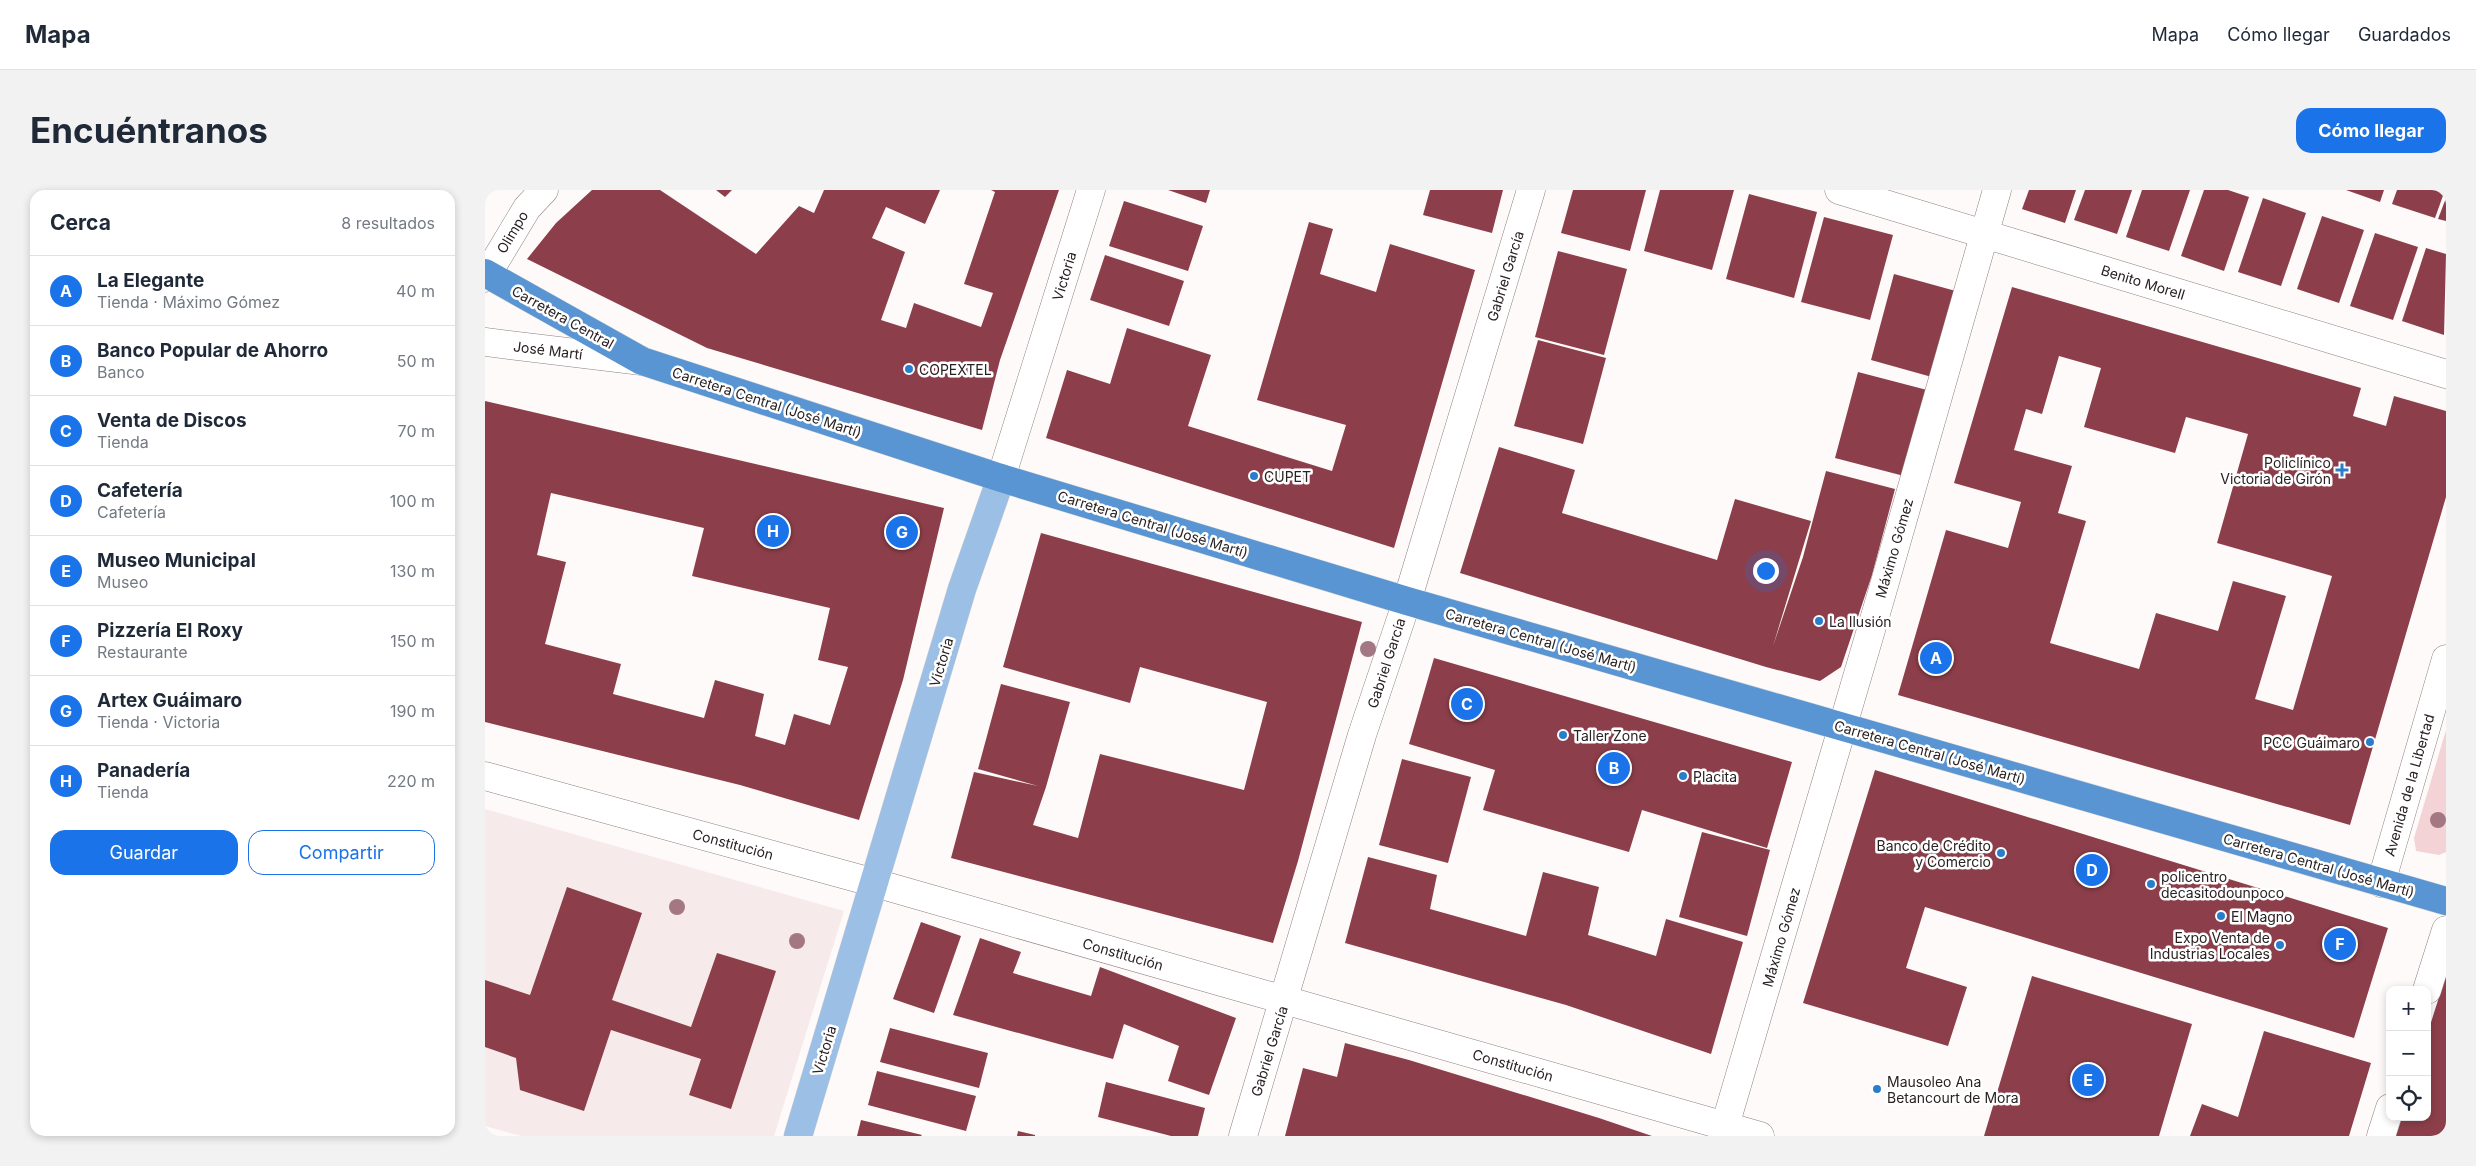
<!DOCTYPE html>
<html lang="es">
<meta charset="utf-8">
<style>
:root{--surface:#fff;--page:#f2f2f3;--text:#1f2937;--muted:#747a83;--line:#e0e1e3;--accent:#1a73e8}
body{margin:0;font-family:Inter,sans-serif;background:var(--page);color:var(--text)}
.controls{position:absolute;right:15px;bottom:15px;display:grid;overflow:hidden;border-radius:10px;box-shadow:0 2px 8px #0003}
.controls button{width:45px;height:45px;display:grid;place-items:center;padding:0;border:0;border-bottom:1px solid var(--line);background:var(--surface);color:var(--text);font:25px sans-serif}
.you{position:absolute;left:1280px;top:380px;width:18px;height:18px;margin:-12px;border:4px solid #fff;border-radius:50%;background:#1a73e8;box-shadow:0 0 0 8px #1a73e833}
.badge{display:grid;place-items:center;width:32px;height:32px;border-radius:50%;background:var(--accent);color:#fff;font-size:16px;font-weight:700}
.pin{position:absolute;translate:-50% -50%;border:2px solid #fff;box-shadow:0 1px 5px #0006}
.list{margin:0;padding:0;list-style:none}
h2{display:flex;justify-content:space-between;align-items:center;height:65px;margin:0;padding:0 20px;font-size:21px}
h2 small{font-size:16px;font-weight:400;color:var(--muted)}
.list li{display:grid;grid-template-columns:32px 1fr auto;gap:15px;align-items:center;box-sizing:border-box;height:70px;padding:0 20px;border-top:1px solid var(--line)}
.list b{display:block;font-size:19px;white-space:nowrap}
.list p{margin:0;font-size:16px;white-space:nowrap;color:var(--muted)}
.list em{font-size:16px;font-style:normal;color:var(--muted)}
.actions{display:flex;gap:10px;padding:15px 20px}
.actions a{flex:1;padding:11px 0;border:1px solid var(--accent);border-radius:15px;text-align:center;font-size:18px;color:var(--accent)}
.actions .main{background:var(--accent);color:#fff}
.icon{flex:none;width:28px;height:28px;fill:none;stroke:currentColor;stroke-width:2;stroke-linecap:round;stroke-linejoin:round}
.map{position:relative;flex:none;width:1961px;height:946px;overflow:hidden;border-radius:15px}
header{display:flex;align-items:center;gap:30px;box-sizing:border-box;height:70px;padding:0 25px;background:var(--surface);border-bottom:1px solid var(--line)}
header strong{font-size:24px}
nav{display:flex;gap:28px;margin-inline-start:auto;font-size:18px}
.intro{display:flex;align-items:center;justify-content:space-between;box-sizing:border-box;height:120px;padding:0 30px}
h1{margin:0;font-size:35px}
.button{padding:12px 22px;border-radius:15px;background:var(--accent);color:#fff;font-size:18px;font-weight:700}
main{display:flex;gap:30px;padding:0 30px}
aside{flex:1;background:var(--surface);border-radius:15px;box-shadow:0 2px 8px #0003}
.map>svg:first-child{display:block}
.built{fill:#f7eaeb}
.green{fill:#f4d3d6}
.building{fill:#8c3f4a;fill-rule:evenodd}
.lines{fill:none;stroke-linecap:round;stroke-linejoin:round}
.minor-casing{stroke:#917e7f;stroke-width:29}
.major-casing{stroke:#d9d7d7;stroke-width:29}
.highway-casing{stroke:#d9d7d7;stroke-width:29}
.minor{stroke:#fff;stroke-width:28}
.major{stroke:#9bbfe5;stroke-width:28}
.highway{stroke:#5995d3;stroke-width:28}
.tree{fill:#a47883}
.poi-dot{fill:#297ecc;stroke:#fff;stroke-width:2}
.labels{text-anchor:middle;dominant-baseline:central;stroke-width:5;stroke-linejoin:round;paint-order:stroke}
.street-label{font-size:14px;fill:#2a2222;stroke:#fff}
.poi-label{font-size:14px;fill:#2a2222;stroke:#fff;text-anchor:start}
</style>
<header>
<strong>Mapa</strong>
<nav><a>Mapa</a><a>Cómo llegar</a><a>Guardados</a></nav>
</header>
<div class="intro"><h1>Encuéntranos</h1><a class="button">Cómo llegar</a></div>
<main>
<aside>
<h2>Cerca<small>8 resultados</small></h2>
<ul class="list">
<li><span class="badge">A</span><div><b>La Elegante</b><p>Tienda · Máximo Gómez</p></div><em>40 m</em></li>
<li><span class="badge">B</span><div><b>Banco Popular de Ahorro</b><p>Banco</p></div><em>50 m</em></li>
<li><span class="badge">C</span><div><b>Venta de Discos</b><p>Tienda</p></div><em>70 m</em></li>
<li><span class="badge">D</span><div><b>Cafetería</b><p>Cafetería</p></div><em>100 m</em></li>
<li><span class="badge">E</span><div><b>Museo Municipal</b><p>Museo</p></div><em>130 m</em></li>
<li><span class="badge">F</span><div><b>Pizzería El Roxy</b><p>Restaurante</p></div><em>150 m</em></li>
<li><span class="badge">G</span><div><b>Artex Guáimaro</b><p>Tienda · Victoria</p></div><em>190 m</em></li>
<li><span class="badge">H</span><div><b>Panadería</b><p>Tienda</p></div><em>220 m</em></li>
</ul>
<div class="actions"><a class="main">Guardar</a><a>Compartir</a></div>
</aside>
<div class="map">
<svg width="1961" height="946" viewBox="0 0 1961 946">
<rect width="100%" height="100%" fill="#fefafa"/>
<path class="built" d="M0,619L359,721L289,946H36L0,936Z"/>
<path class="green" d="M1961,540V662L1954,665L1931,661L1929,648Z"/>
<g class="building">
<path d="M107,0H175L271,64L314,16L329,23L339,0H455L440,34L401,17L387,48L420,62L396,130L421,138L429,113L496,137L508,103L479,94L510,2L506,0H574L515,170L497,240L222,158L42,69L71,33Z"/>
<path d="M231,0H247L240,7Z"/>
<path d="M683,0H725L721,13Z"/>
<path d="M945,0H1018L1007,43L938,25Z"/>
<path d="M1088,0H1161L1145,61L1076,43Z"/>
<path d="M1175,0H1249L1227,80L1159,61Z"/>
<path d="M1544,0H1591L1580,33L1537,19Z"/>
<path d="M1600,0H1647L1632,44L1589,30Z"/>
<path d="M1657,0H1705L1684,61L1641,47Z"/>
<path d="M1719,0H1743L1764,7L1739,81L1696,66Z"/>
<path d="M1861,0H1899L1895,12Z"/>
<path d="M1912,0H1960L1950,28L1907,14Z"/>
<path d="M1264,4L1332,22L1309,108L1241,89Z"/>
<path d="M1778,8L1821,23L1796,96L1753,82Z"/>
<path d="M1961,8V31L1953,29Z"/>
<path d="M639,11L718,36L703,81L624,56Z"/>
<path d="M1837,26L1879,40L1854,113L1812,99Z"/>
<path d="M1339,27L1408,45L1385,130L1316,112Z"/>
<path d="M824,32L848,39L835,84L891,102L905,54L990,80L909,358L561,248L582,180L625,194L642,138L726,165L703,236L847,281L861,235L772,210Z"/>
<path d="M1890,43L1933,57L1908,130L1865,116Z"/>
<path d="M1941,58L1961,64L1959,145L1917,131Z"/>
<path d="M1073,61L1142,79L1119,165L1050,147Z"/>
<path d="M620,65L699,91L684,136L605,110Z"/>
<path d="M1409,84L1478,103L1454,189L1386,170Z"/>
<path d="M1527,97L1876,198L1868,226L1901,236L1909,206L1961,221V307L1865,635L1413,505L1461,340L1523,358L1536,312L1469,293ZM1574,166L1616,178L1599,237L1690,263L1701,227L1763,244L1732,353L1847,386L1808,520L1770,509L1801,406L1748,391L1733,441L1671,423L1654,479L1565,453L1601,331L1573,323L1587,276L1529,260L1541,219L1557,224Z"/>
<path d="M1053,150L1121,168L1098,254L1029,236Z"/>
<path d="M1373,182L1442,200L1419,286L1350,268Z"/>
<path d="M0,211L459,318L418,490L374,630L255,595L0,532ZM66,303L219,338L207,386L345,418L333,470L363,477L345,535L309,524L300,555L270,546L279,504L230,490L219,528L128,504L136,474L60,454L81,372L52,365Z"/>
<path d="M1014,257L1090,280L1077,323L1232,370L1250,309L1326,331L1288,456L1318,367L1341,281L1410,299L1387,385L1356,477L1335,491L1281,477L975,383Z"/>
<path d="M556,343L877,432L813,671L788,753L466,668L489,582L553,596L493,579L516,494L585,512L561,597L548,635L593,648L615,564L759,600L782,512L655,477L645,513L518,477Z"/>
<path d="M949,468L1307,572L1282,658L1157,620L1144,662L998,620L1010,580L924,554Z"/>
<path d="M917,569L986,587L963,673L894,655Z"/>
<path d="M1390,580L1903,738L1869,848L1440,717L1421,778L1482,797L1463,856L1318,813Z"/>
<path d="M1217,642L1285,660L1262,746L1194,727Z"/>
<path d="M883,667L952,685L945,719L1041,746L1058,682L1114,697L1103,745L1171,766L1181,729L1258,752L1226,864L1081,815L860,753Z"/>
<path d="M82,697L157,723L127,810L206,837L232,763L291,781L246,919L204,905L216,869L126,840L99,921L35,900L31,868L0,857V790L45,805Z"/>
<path d="M436,732L476,746L449,823L408,809Z"/>
<path d="M495,748L536,762L528,783L606,806L615,777L751,828L724,905L683,891L694,856L639,834L628,869L468,825Z"/>
<path d="M1961,785V946H1911L1917,927H1942V845Z"/>
<path d="M1547,786L1707,834L1674,946H1499Z"/>
<path d="M405,838L503,863L494,898L395,872Z"/>
<path d="M1779,841L1886,873L1864,946H1705L1717,914L1753,927Z"/>
<path d="M860,853L924,870L1114,928L1167,946H800L818,878L852,887Z"/>
<path d="M392,881L491,906L481,941L383,915Z"/>
<path d="M621,892L720,918L713,946H686L613,927Z"/>
<path d="M376,930L437,945L436,946H372Z"/>
<path d="M533,941L550,945V946H532Z"/>
</g>
<g class="lines">
<defs>
<g id="minor">
<path d="M1354,0L1961,184"/>
<path d="M0,88L42,18L59,0"/>
<path d="M0,152L157,171"/>
<path d="M516,288L606,0"/>
<path d="M0,586L390,693L1275,946"/>
<path d="M1896,693L1961,469"/>
<path d="M1942,800L1961,740"/>
<path d="M758,946L877,545L922,411L1046,0"/>
<path d="M1237,946L1396,406L1512,0"/>
<path d="M1896,946L1905,918"/>
</g>
<path id="major" d="M313,946L477,399L516,288"/>
<path id="highway" d="M0,83L157,171L516,288L922,411L1961,711"/>
</defs>
<use href="#minor" class="minor-casing"/>
<use href="#major" class="major-casing"/>
<use href="#highway" class="highway-casing"/>
<use href="#minor" class="minor"/>
<use href="#major" class="major"/>
<use href="#highway" class="highway"/>
</g>
<g class="tree">
<circle cx="883" cy="459" r="8"/>
<circle cx="1953" cy="630" r="8"/>
<circle cx="192" cy="717" r="8"/>
<circle cx="312" cy="751" r="8"/>
</g>
<g class="poi-dot">
<circle cx="424" cy="179" r="5"/>
<path d="M1854.5 272.5h5v5h5v5h-5v5h-5v-5h-5v-5h5z"/>
<circle cx="769" cy="286" r="5"/>
<circle cx="1334" cy="431" r="5"/>
<circle cx="1078" cy="545" r="5"/>
<circle cx="1885" cy="552" r="5"/>
<circle cx="1198" cy="586" r="5"/>
<circle cx="1516" cy="663" r="5"/>
<circle cx="1666" cy="694" r="5"/>
<circle cx="1736" cy="726" r="5"/>
<circle cx="1795" cy="755" r="5"/>
<circle cx="1392" cy="899" r="5"/>
</g>
<g class="labels">
<g class="street-label">
<text transform="translate(27 42) rotate(-59)">Olimpo</text>
<text transform="translate(579 86) rotate(-73)">Victoria</text>
<text transform="translate(1020 86) rotate(-73)">Gabriel García</text>
<text transform="translate(1658 92) rotate(17)">Benito Morell</text>
<text transform="translate(78 127) rotate(29)">Carretera Central</text>
<text transform="translate(63 160) rotate(7)">José Martí</text>
<text transform="translate(282 212) rotate(18)">Carretera Central (José Martí)</text>
<text transform="translate(668 334) rotate(17)">Carretera Central (José Martí)</text>
<text transform="translate(1409 358) rotate(-74)">Máximo Gómez</text>
<text transform="translate(1056 450) rotate(16)">Carretera Central (José Martí)</text>
<text transform="translate(456 472) rotate(-73)">Victoria</text>
<text transform="translate(901 473) rotate(-72)">Gabriel García</text>
<text transform="translate(1445 562) rotate(16)">Carretera Central (José Martí)</text>
<text transform="translate(1924 595) rotate(-74)">Avenida de la Libertad</text>
<text transform="translate(248 654) rotate(15)">Constitución</text>
<text transform="translate(1834 675) rotate(16)">Carretera Central (José Martí)</text>
<text transform="translate(1296 747) rotate(-74)">Máximo Gómez</text>
<text transform="translate(638 764) rotate(16)">Constitución</text>
<text transform="translate(339 860) rotate(-73)">Victoria</text>
<text transform="translate(784 861) rotate(-73)">Gabriel García</text>
<text transform="translate(1028 875) rotate(16)">Constitución</text>
</g>
<g class="poi-label">
<text x="434" y="179">COPEXTEL</text>
<text x="1846" y="272" text-anchor="end">Policlínico<tspan x="1846" dy="16">Victoria de Girón</tspan></text>
<text x="779" y="286">CUPET</text>
<text x="1344" y="431">La Ilusión</text>
<text x="1088" y="545">Taller Zone</text>
<text x="1875" y="552" text-anchor="end">PCC Guáimaro</text>
<text x="1208" y="586">Placita</text>
<text x="1506" y="655" text-anchor="end">Banco de Crédito<tspan x="1506" dy="16">y Comercio</tspan></text>
<text x="1676" y="686">policentro<tspan x="1676" dy="16">decasitodounpoco</tspan></text>
<text x="1746" y="726">El Magno</text>
<text x="1785" y="747" text-anchor="end">Expo Venta de<tspan x="1785" dy="16">Industrias Locales</tspan></text>
<text x="1402" y="891">Mausoleo Ana<tspan x="1402" dy="16">Betancourt de Mora</tspan></text>
</g>
</g>
</svg>
<div class="controls">
<button>+</button>
<button>−</button>
<button><svg class="icon" aria-label="locate" viewBox="0 0 24 24"><circle cx="12" cy="12" r="6"/><path d="M12 2v4M12 18v4M2 12h4M18 12h4"/></svg></button>
</div>
<div class="you"></div>
<div class="pin badge" style="left:1451px;top:468px">A</div>
<div class="pin badge" style="left:1129px;top:578px">B</div>
<div class="pin badge" style="left:982px;top:514px">C</div>
<div class="pin badge" style="left:1607px;top:680px">D</div>
<div class="pin badge" style="left:1603px;top:890px">E</div>
<div class="pin badge" style="left:1855px;top:754px">F</div>
<div class="pin badge" style="left:417px;top:342px">G</div>
<div class="pin badge" style="left:288px;top:341px">H</div>
</div>
</main>
